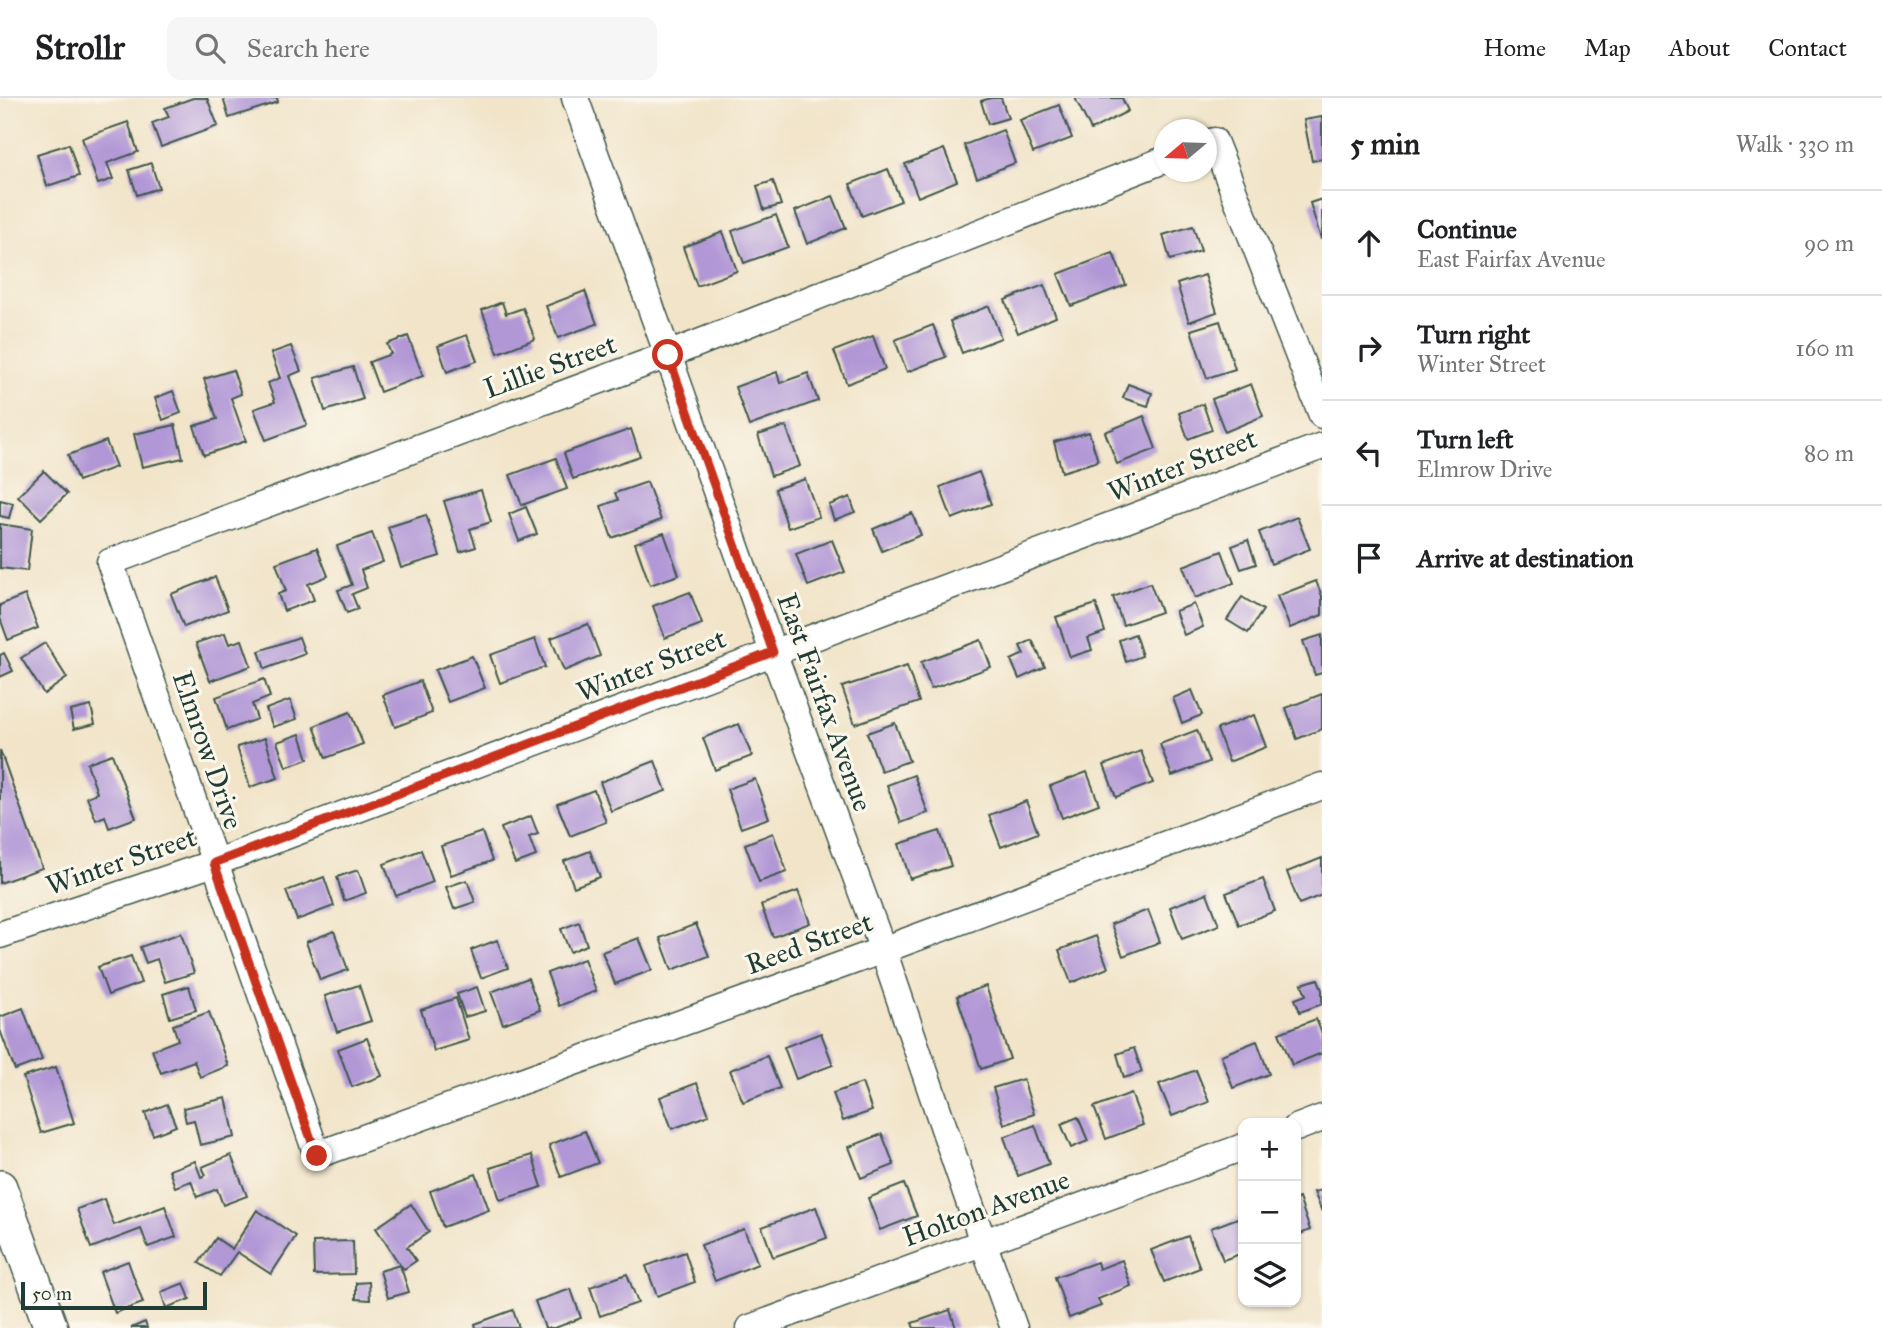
<!DOCTYPE html>
<meta charset="utf-8">
<style>
:root{--surface:#fff;--page:#f6f6f6;--text:#202124;--muted:#757577;--line:#e0e0e0}
body{margin:0;font-family:"IM FELL Great Primer",serif;background:var(--page);color:var(--text)}
.controls{position:absolute;right:21px;bottom:21px;display:grid;overflow:hidden;border-radius:14px;box-shadow:0 2px 5px #0004}
.controls button{width:63px;height:63px;display:grid;place-items:center;padding:0;border:0;border-bottom:2px solid var(--line);background:var(--surface);color:var(--text);font:35px sans-serif}
.compass{position:absolute;left:1154px;top:21px;width:63px;height:63px;border-radius:50%;background:var(--surface);box-shadow:0 2px 5px #0004;rotate:251deg}
.scale{position:absolute;left:21px;bottom:18px;width:186px;box-sizing:border-box;padding-left:7px;border:4px solid #1f3d34;border-top:0;font-size:19px;line-height:24px;white-space:nowrap;color:#1f3d34;-webkit-text-stroke:5px #fbf7ec;paint-order:stroke}
.stop{position:absolute;width:21px;height:21px;margin:-16px;border:5px solid #c8321e;border-radius:50%;background:#fff}
.stop.end{background:#c8321e;border-color:#fff;box-shadow:0 2px 7px #0008}
.list{margin:0;padding:0;list-style:none}
h2{display:flex;justify-content:space-between;align-items:center;height:91px;margin:0;padding:0 28px;font-size:30px}
h2 small{font-size:23px;font-weight:400;color:var(--muted)}
.list li{display:grid;grid-template-columns:46px 1fr auto;gap:21px;align-items:center;box-sizing:border-box;height:105px;padding:0 28px;border-top:2px solid var(--line)}
.list b{display:block;font-size:26px;white-space:nowrap}
.list p{margin:0;font-size:23px;white-space:nowrap;color:var(--muted)}
.list em{font-size:23px;font-style:normal;color:var(--muted)}
.icon{flex:none;width:38px;height:38px;fill:none;stroke:currentColor;stroke-width:2;stroke-linecap:round;stroke-linejoin:round}
.map{position:relative;flex:none;width:1322px;height:1230px;overflow:hidden}
header{display:flex;align-items:center;gap:42px;box-sizing:border-box;height:98px;padding:0 35px;background:var(--surface);border-bottom:2px solid var(--line)}
header strong{font-size:33px}
nav{display:flex;gap:38px;margin-inline-start:auto;font-size:24px}
.search{width:490px;height:63px;background:var(--page);display:flex;align-items:center;gap:18px;box-sizing:border-box;padding:0 24px;border-radius:14px;color:var(--muted);font-size:26px}
main{display:flex}
aside{flex:1;background:var(--surface)}
.map>svg:first-child{display:block}
.building{fill:#b197d6}
.lines{fill:none;stroke-linecap:round;stroke-linejoin:round}
.minor-casing{stroke:#3e564a;stroke-width:29}
.tertiary-casing{stroke:#3e564a;stroke-width:36}
.minor{stroke:#fff;stroke-width:26}
.tertiary{stroke:#fff;stroke-width:33}
.route{stroke:#c8321e;stroke-width:9}
.labels{text-anchor:middle;dominant-baseline:central;stroke-width:6;stroke-linejoin:round;paint-order:stroke}
.street-label{font-size:28px;fill:#1f3d34;stroke:#fbf7ec}
</style>
<header>
<strong>Strollr</strong>
<div class="search"><svg class="icon" aria-label="search" viewBox="0 0 24 24"><circle cx="10" cy="10" r="6"/><path d="M15 15l6 6"/></svg>Search here</div>
<nav><a>Home</a><a>Map</a><a>About</a><a>Contact</a></nav>
</header>
<main>
<div class="map">
<svg width="1322" height="1230" viewBox="0 0 1322 1230">
<rect width="100%" height="100%" fill="#fbf7ec"/>
<filter id="ink" filterUnits="userSpaceOnUse"><feTurbulence type="fractalNoise" baseFrequency=".0143" numOctaves="2"/><feDisplacementMap in="SourceGraphic" scale="14" xChannelSelector="R" yChannelSelector="G"/><feConvolveMatrix kernelMatrix="1 2 1 2 8 2 1 2 1" color-interpolation-filters="sRGB"/></filter>
<filter id="wash" filterUnits="userSpaceOnUse"><feTurbulence type="fractalNoise" baseFrequency=".00686" numOctaves="4" result="noise"/><feDisplacementMap in="SourceGraphic" scale="28" xChannelSelector="R" yChannelSelector="G"/><feGaussianBlur stdDeviation="1.57" result="paint"/><feColorMatrix in="noise" values="0 0 0 0 0 0 0 0 0 0 0 0 0 0 0 0 0 1.4 0 .05"/><feComposite in="paint" operator="in"/></filter>
<g filter="url(#wash)">
<rect width="100%" height="100%" fill="#f1e4c9"/>
<g id="blocks">
<g class="building">
<path d="M193,0H207L218,28L161,49L152,25L169,19L165,10Z"/>
<path d="M223,0H277L278,4L229,20Z"/>
<path d="M991,0H1001L1008,20L988,26L981,3Z"/>
<path d="M1075,0H1122L1128,13L1091,32Z"/>
<path d="M1059,7L1072,40L1033,55L1020,22Z"/>
<path d="M1322,19V61L1312,63L1304,22Z"/>
<path d="M128,24L138,54L107,65L113,81L98,86L82,40Z"/>
<path d="M1003,32L1015,65L977,80L964,47Z"/>
<path d="M69,46L79,78L47,88L37,56Z"/>
<path d="M944,51L957,83L918,99L905,66Z"/>
<path d="M151,65L159,90L137,97L129,72Z"/>
<path d="M888,71L901,103L862,118L850,86Z"/>
<path d="M773,83L781,107L764,112L757,88Z"/>
<path d="M833,98L846,130L807,146L795,113Z"/>
<path d="M1322,101V141H1321L1310,105Z"/>
<path d="M776,117L788,149L744,165L732,133Z"/>
<path d="M1193,128L1201,153L1170,162L1163,137Z"/>
<path d="M723,134L737,173L697,188L683,149Z"/>
<path d="M1113,155L1126,187L1071,208L1058,176Z"/>
<path d="M1205,177L1217,214L1189,224L1177,186Z"/>
<path d="M1044,187L1056,219L1018,235L1005,202Z"/>
<path d="M585,193L597,226L558,240L546,208Z"/>
<path d="M502,204L506,216L523,210L535,241L498,255L482,212Z"/>
<path d="M989,208L1001,240L962,255L950,223Z"/>
<path d="M1220,223L1235,271L1207,280L1191,232Z"/>
<path d="M933,227L946,259L907,274L895,242Z"/>
<path d="M467,237L477,263L447,274L438,248Z"/>
<path d="M408,238L423,278L380,294L369,264L391,256L387,246Z"/>
<path d="M873,238L885,271L847,286L834,253Z"/>
<path d="M291,248L301,273L289,278L307,327L266,342L254,311L275,304L268,285L280,280L271,255Z"/>
<path d="M353,269L363,301L325,313L315,280Z"/>
<path d="M233,272L241,296L231,300L246,343L204,357L194,328L217,321L204,281Z"/>
<path d="M777,274L780,285L808,275L818,303L749,328L735,289Z"/>
<path d="M1128,286L1152,295L1148,308L1123,300Z"/>
<path d="M1251,286L1263,318L1225,334L1212,301Z"/>
<path d="M173,293L181,315L163,322L155,300Z"/>
<path d="M1203,306L1212,332L1188,341L1179,315Z"/>
<path d="M1144,318L1156,351L1117,366L1105,334Z"/>
<path d="M175,327L183,360L142,369L134,336Z"/>
<path d="M786,328L800,368L771,378L758,337Z"/>
<path d="M631,331L640,358L573,381L564,355Z"/>
<path d="M1089,334L1098,363L1062,374L1054,344Z"/>
<path d="M106,343L116,369L78,383L68,357Z"/>
<path d="M556,360L567,391L522,407L510,377Z"/>
<path d="M44,373L67,396L41,421L18,398Z"/>
<path d="M979,374L991,406L952,421L940,389Z"/>
<path d="M805,381L819,419L788,430L775,391Z"/>
<path d="M647,384L661,422L612,440L601,408L618,402L615,395Z"/>
<path d="M481,392L491,424L470,431L476,449L460,454L444,403Z"/>
<path d="M850,399L855,414L834,422L829,407Z"/>
<path d="M0,402L13,405L9,420L0,418Z"/>
<path d="M526,409L537,436L519,443L509,416Z"/>
<path d="M912,415L921,437L882,453L873,431Z"/>
<path d="M426,417L440,458L401,470L388,429Z"/>
<path d="M1297,419L1310,451L1271,466L1259,434Z"/>
<path d="M0,426L32,431L27,473L0,470Z"/>
<path d="M372,435L383,464L361,472L367,490L352,496L358,511L347,515L338,492L352,487L337,448Z"/>
<path d="M664,435L679,477L650,487L635,445Z"/>
<path d="M832,442L845,474L808,488L796,456Z"/>
<path d="M1248,442L1256,466L1241,471L1232,448Z"/>
<path d="M317,450L328,478L308,486L314,502L284,513L278,496L286,493L276,465Z"/>
<path d="M1222,453L1234,485L1195,500L1183,468Z"/>
<path d="M215,479L228,512L184,529L171,496Z"/>
<path d="M1316,483L1322,498V517L1290,530L1277,498Z"/>
<path d="M1150,485L1161,514L1123,527L1113,499Z"/>
<path d="M690,494L702,526L665,540L653,508Z"/>
<path d="M25,497L38,530L8,542L0,520V507Z"/>
<path d="M1242,499L1263,512L1248,535L1227,522Z"/>
<path d="M1096,506L1105,534L1088,540L1092,552L1070,559L1056,519Z"/>
<path d="M1194,506L1203,529L1184,537L1175,513Z"/>
<path d="M588,526L600,558L564,573L551,540Z"/>
<path d="M225,535L229,546L242,542L251,568L210,583L196,545Z"/>
<path d="M1135,536L1142,558L1126,564L1119,542Z"/>
<path d="M1322,537V575L1315,577L1303,543Z"/>
<path d="M299,539L305,556L265,571L259,553Z"/>
<path d="M535,541L545,569L500,585L490,557Z"/>
<path d="M981,542L991,569L931,591L921,564Z"/>
<path d="M1032,542L1045,569L1019,581L1011,562L1024,556L1020,548Z"/>
<path d="M45,545L67,580L44,596L21,560Z"/>
<path d="M4,555L13,573L0,579V557Z"/>
<path d="M472,558L485,590L448,604L435,572Z"/>
<path d="M907,568L919,604L855,626L842,589Z"/>
<path d="M264,581L270,599L252,606L257,621L227,632L216,599Z"/>
<path d="M420,583L432,615L395,629L383,597Z"/>
<path d="M1192,592L1202,617L1182,625L1173,600Z"/>
<path d="M1322,596V631L1297,641L1286,610Z"/>
<path d="M290,602L297,621L273,629L266,611Z"/>
<path d="M91,608L95,626L74,631L70,613Z"/>
<path d="M350,614L363,646L326,660L314,628Z"/>
<path d="M1254,617L1266,649L1229,664L1217,631Z"/>
<path d="M895,625L909,663L881,673L867,635Z"/>
<path d="M739,626L752,658L715,672L703,640Z"/>
<path d="M1197,632L1209,664L1172,678L1160,646Z"/>
<path d="M300,636L308,661L286,669L277,644Z"/>
<path d="M265,640L278,680L250,689L237,649Z"/>
<path d="M0,652L42,770L0,785Z"/>
<path d="M1141,653L1153,685L1116,699L1104,667Z"/>
<path d="M112,656L136,720L109,730L105,718L96,722L87,699L97,695L87,665Z"/>
<path d="M655,663L666,693L611,713L600,684Z"/>
<path d="M1087,674L1099,706L1062,720L1050,688Z"/>
<path d="M914,677L928,715L901,725L887,687Z"/>
<path d="M755,681L769,720L741,730L727,691Z"/>
<path d="M594,692L606,724L570,738L557,706Z"/>
<path d="M1026,703L1038,735L1001,749L989,717Z"/>
<path d="M531,718L538,736L529,739L536,758L515,766L501,730Z"/>
<path d="M940,733L951,768L910,781L899,746Z"/>
<path d="M482,734L492,763L451,777L441,748Z"/>
<path d="M773,735L787,774L759,784L745,746Z"/>
<path d="M421,752L433,784L396,798L384,766Z"/>
<path d="M590,753L600,779L574,789L564,763Z"/>
<path d="M1322,760V797L1299,806L1287,774Z"/>
<path d="M358,772L366,795L344,803L337,779Z"/>
<path d="M324,779L334,808L297,822L286,793Z"/>
<path d="M1263,781L1275,813L1239,827L1226,795Z"/>
<path d="M467,782L475,804L454,811L446,789Z"/>
<path d="M798,793L810,825L773,839L761,807Z"/>
<path d="M1207,795L1219,827L1182,841L1170,809Z"/>
<path d="M1148,812L1160,844L1123,858L1111,826Z"/>
<path d="M579,824L587,847L570,854L561,831Z"/>
<path d="M696,826L709,858L672,872L660,840Z"/>
<path d="M334,833L348,872L320,882L306,844Z"/>
<path d="M181,835L194,875L165,884L157,861L146,865L140,849Z"/>
<path d="M1096,838L1108,870L1071,885L1059,852Z"/>
<path d="M639,840L652,872L615,886L602,854Z"/>
<path d="M497,842L508,870L481,880L471,852Z"/>
<path d="M131,858L141,885L108,897L98,869Z"/>
<path d="M584,861L596,893L559,908L547,875Z"/>
<path d="M528,880L540,912L503,926L491,894Z"/>
<path d="M1318,881L1322,892V906L1300,914L1295,901L1306,897L1302,886Z"/>
<path d="M359,887L371,923L337,934L325,898Z"/>
<path d="M189,888L196,912L170,920L163,896Z"/>
<path d="M986,888L1010,961L981,971L957,898Z"/>
<path d="M477,889L485,913L465,919L457,896Z"/>
<path d="M456,900L469,942L434,953L421,912Z"/>
<path d="M23,910L42,962L15,972L0,932V919Z"/>
<path d="M209,914L228,968L200,979L194,963L161,975L152,952L178,942L173,927Z"/>
<path d="M1316,921L1322,936V955L1292,967L1279,935Z"/>
<path d="M821,935L833,967L796,981L784,949Z"/>
<path d="M367,940L382,978L352,989L338,951Z"/>
<path d="M1257,943L1269,976L1233,990L1221,957Z"/>
<path d="M1134,950L1142,974L1124,980L1117,956Z"/>
<path d="M767,958L780,990L743,1004L730,972Z"/>
<path d="M56,969L74,1025L41,1035L23,979Z"/>
<path d="M1196,972L1209,1004L1172,1018L1159,986Z"/>
<path d="M1023,981L1034,1016L1004,1026L993,990Z"/>
<path d="M697,985L709,1017L672,1031L660,999Z"/>
<path d="M862,985L872,1013L843,1023L833,995Z"/>
<path d="M1131,995L1143,1027L1106,1041L1094,1009Z"/>
<path d="M226,1000L235,1039L200,1047L194,1022L186,1024L183,1010Z"/>
<path d="M167,1006L176,1028L153,1037L145,1015Z"/>
<path d="M1078,1019L1088,1043L1071,1050L1061,1026Z"/>
<path d="M1035,1027L1049,1066L1018,1078L1004,1039Z"/>
<path d="M585,1033L598,1065L561,1079L549,1047Z"/>
<path d="M882,1036L894,1067L861,1080L849,1049Z"/>
<path d="M231,1057L247,1098L223,1107L217,1091L197,1099L191,1083L175,1089L169,1072L195,1063L201,1079L206,1077L202,1069Z"/>
<path d="M532,1057L542,1089L500,1102L490,1070Z"/>
<path d="M476,1076L489,1112L443,1129L430,1093Z"/>
<path d="M904,1086L917,1118L880,1132L868,1100Z"/>
<path d="M1322,1092V1114L1314,1094Z"/>
<path d="M1299,1100L1310,1132L1296,1138V1101Z"/>
<path d="M104,1101L114,1127L165,1108L176,1139L148,1149L141,1131L91,1150L77,1111Z"/>
<path d="M411,1106L429,1134L407,1149L416,1163L404,1171L400,1167L409,1194L388,1200L380,1173L400,1167L376,1130Z"/>
<path d="M816,1109L827,1140L773,1159L762,1129Z"/>
<path d="M257,1112L296,1138L271,1176L237,1154L220,1178L199,1165L216,1140L232,1151Z"/>
<path d="M1243,1118V1155L1223,1162L1211,1130Z"/>
<path d="M744,1131L758,1166L715,1183L701,1147Z"/>
<path d="M1188,1138L1200,1170L1164,1184L1151,1152Z"/>
<path d="M353,1143L354,1176L314,1177L313,1144Z"/>
<path d="M685,1154L695,1184L657,1198L646,1168Z"/>
<path d="M1122,1162L1131,1188L1098,1201L1101,1208L1069,1220L1055,1179L1097,1164L1099,1171Z"/>
<path d="M128,1163L143,1205L115,1215L100,1174Z"/>
<path d="M627,1176L638,1205L600,1218L590,1189Z"/>
<path d="M369,1184L370,1202L356,1201V1185Z"/>
<path d="M184,1185L190,1201L166,1210L161,1194Z"/>
<path d="M571,1191L581,1220L555,1230H545L535,1203Z"/>
<path d="M513,1212L519,1230H476L475,1226Z"/>
<path d="M950,1212L956,1230H914L912,1225Z"/>
<path d="M145,1224L147,1230H131Z"/>
</g>
</g>
</g>
<g filter="url(#ink)">
<use href="#blocks" fill-opacity="0" stroke="#3e564a" stroke-width="2"/>
<g class="lines">
<defs>
<g id="minor">
<path d="M575,0L668,257L773,554L883,852L983,1144L1014,1230"/>
<path d="M1206,45L1214,43L1322,317"/>
<path d="M1164,62L668,257L110,464L317,1057L883,852L1322,688"/>
<path d="M0,837L214,765L1322,348"/>
<path d="M1296,1030L1322,1020"/>
<path d="M750,1230L1243,1049"/>
</g>
<path id="tertiary" d="M0,1089L51,1230"/>
</defs>
<use href="#minor" class="minor-casing"/>
<use href="#tertiary" class="tertiary-casing"/>
<use href="#minor" class="minor"/>
<use href="#tertiary" class="tertiary"/>
</g>
</g>
<g class="lines" filter="url(#ink)">
<path class="route" d="M317,1058L214,765L773,554L668,257"/>
</g>
<g class="labels">
<g class="street-label">
<text transform="translate(550 268) rotate(-20)">Lillie Street</text>
<text transform="translate(1182 367) rotate(-21)">Winter Street</text>
<text transform="translate(651 567) rotate(-21)">Winter Street</text>
<text transform="translate(825 604) rotate(70)">East Fairfax Avenue</text>
<text transform="translate(208 652) rotate(71)">Elmrow Drive</text>
<text transform="translate(121 763) rotate(-19)">Winter Street</text>
<text transform="translate(809 845) rotate(-20)">Reed Street</text>
<text transform="translate(986 1110) rotate(-20)">Holton Avenue</text>
</g>
</g>
</svg>
<div class="controls">
<button>+</button>
<button>−</button>
<button><svg class="icon" aria-label="layers" viewBox="0 0 24 24"><path d="M12 4l9 5-9 5-9-5zM3 14l9 5 9-5"/></svg></button>
</div>
<svg class="compass" viewBox="-18 -18 36 36"><path d="M0-13l5 13h-10z" fill="#e53935"/><path d="M0 13l5-13h-10z" fill="#757577"/></svg>
<div class="scale">50 m</div>
<div class="stop" style="left:668px;top:257px"></div>
<div class="stop end" style="left:317px;top:1058px"></div>
</div>
<aside>
<h2>5 min<small>Walk · 330 m</small></h2>
<ul class="list">
<li><svg class="icon" aria-label="ahead" viewBox="0 0 24 24"><path d="M12 20V5M6 11l6-6 6 6"/></svg><div><b>Continue</b><p>East Fairfax Avenue</p></div><em>90 m</em></li>
<li><svg class="icon" aria-label="right" viewBox="0 0 24 24"><path d="M7 20v-9h11M14 6l5 5-5 5"/></svg><div><b>Turn right</b><p>Winter Street</p></div><em>160 m</em></li>
<li><svg class="icon" aria-label="left" viewBox="0 0 24 24"><path d="M17 20v-9H6M10 6l-5 5 5 5"/></svg><div><b>Turn left</b><p>Elmrow Drive</p></div><em>80 m</em></li>
<li><svg class="icon" aria-label="arrive" viewBox="0 0 24 24"><path d="M6 21V4h12l-3 4 3 4H6"/></svg><div><b>Arrive at destination</b></div></li>
</ul>
</aside>
</main>
